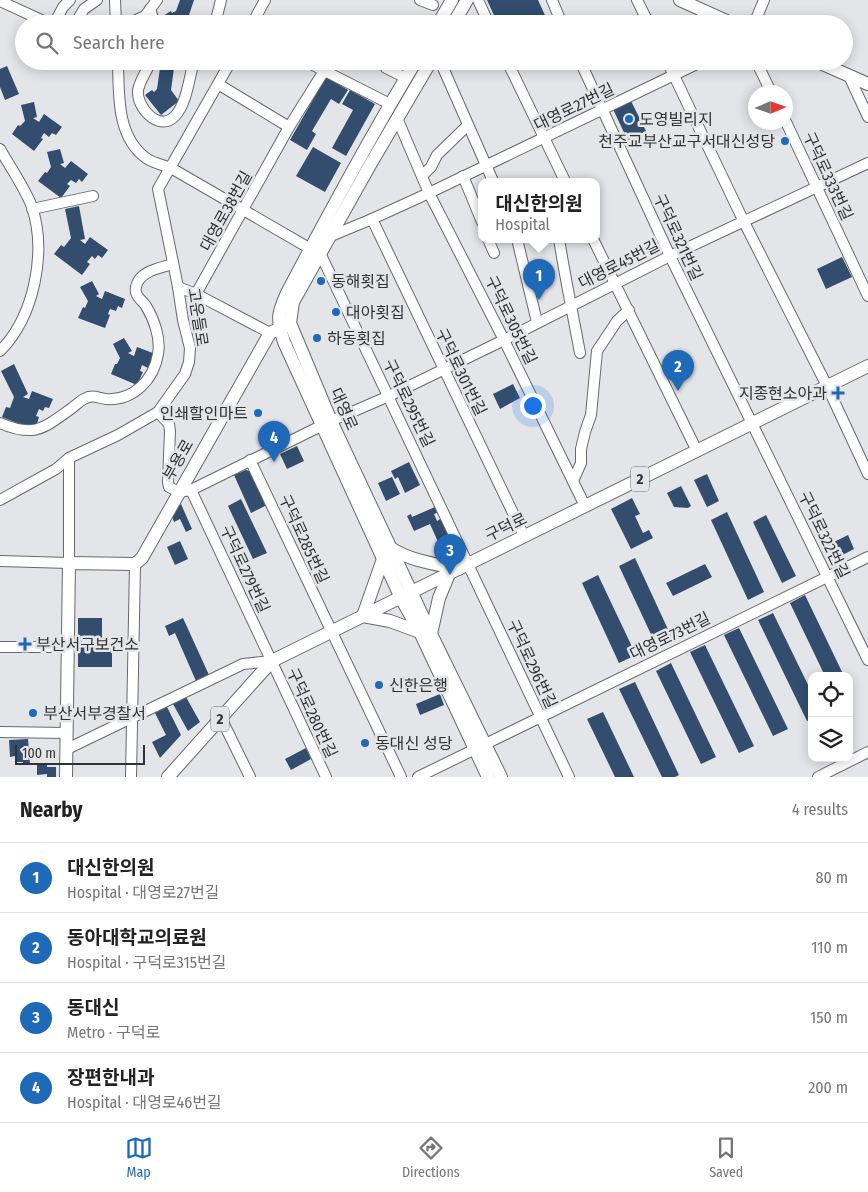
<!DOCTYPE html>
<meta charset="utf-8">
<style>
:root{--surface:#fff;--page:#f2f2f2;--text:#222;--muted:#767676;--line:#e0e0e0;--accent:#1f69b9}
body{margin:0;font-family:"Fira Sans Condensed","Noto Sans KR",sans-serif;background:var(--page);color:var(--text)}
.controls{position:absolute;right:15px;bottom:15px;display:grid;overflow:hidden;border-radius:10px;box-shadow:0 2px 12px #0003}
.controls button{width:45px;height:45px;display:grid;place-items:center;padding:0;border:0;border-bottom:1px solid var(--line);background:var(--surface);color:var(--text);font:25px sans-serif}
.compass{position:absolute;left:748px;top:85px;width:45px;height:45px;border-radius:50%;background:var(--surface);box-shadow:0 2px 12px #0003;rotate:88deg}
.scale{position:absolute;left:15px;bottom:12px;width:130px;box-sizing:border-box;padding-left:5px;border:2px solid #313233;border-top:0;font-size:14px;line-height:18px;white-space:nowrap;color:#313233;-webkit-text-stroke:4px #e3e5e8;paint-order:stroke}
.you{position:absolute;left:532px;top:405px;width:18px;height:18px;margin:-12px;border:4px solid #fff;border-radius:50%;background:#1a73e8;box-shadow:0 0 0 8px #1a73e833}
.badge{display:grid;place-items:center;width:32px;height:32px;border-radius:50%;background:var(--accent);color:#fff;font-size:16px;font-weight:700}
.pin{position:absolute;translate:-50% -41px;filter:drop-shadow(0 1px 2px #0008)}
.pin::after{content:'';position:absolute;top:26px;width:18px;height:15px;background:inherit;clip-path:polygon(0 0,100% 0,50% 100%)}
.popup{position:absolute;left:478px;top:178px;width:122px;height:65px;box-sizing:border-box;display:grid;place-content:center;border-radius:10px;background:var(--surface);filter:drop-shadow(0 1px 4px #0005);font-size:16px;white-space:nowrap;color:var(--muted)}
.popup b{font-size:19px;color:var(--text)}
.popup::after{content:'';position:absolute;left:50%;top:100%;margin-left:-10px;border:10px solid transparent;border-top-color:var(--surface)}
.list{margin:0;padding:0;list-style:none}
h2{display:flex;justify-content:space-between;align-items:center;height:65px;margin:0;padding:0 20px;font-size:21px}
h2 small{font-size:16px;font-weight:400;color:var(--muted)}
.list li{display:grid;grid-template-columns:32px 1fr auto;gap:15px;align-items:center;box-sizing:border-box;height:70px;padding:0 20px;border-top:1px solid var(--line)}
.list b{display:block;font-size:19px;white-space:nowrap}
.list p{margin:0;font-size:16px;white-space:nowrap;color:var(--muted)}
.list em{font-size:16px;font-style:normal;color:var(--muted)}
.icon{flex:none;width:28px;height:28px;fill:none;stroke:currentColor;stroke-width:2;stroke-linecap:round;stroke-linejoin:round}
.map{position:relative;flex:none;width:868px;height:777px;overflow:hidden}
.search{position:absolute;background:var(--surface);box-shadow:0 2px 12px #0003;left:15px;right:15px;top:15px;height:55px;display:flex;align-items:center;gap:12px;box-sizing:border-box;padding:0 18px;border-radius:28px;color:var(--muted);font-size:19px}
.sheet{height:345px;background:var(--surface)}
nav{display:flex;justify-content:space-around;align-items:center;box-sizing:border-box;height:70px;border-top:1px solid var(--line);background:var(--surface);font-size:14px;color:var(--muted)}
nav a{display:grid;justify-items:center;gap:2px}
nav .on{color:var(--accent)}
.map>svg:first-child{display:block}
.building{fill:#324d6e}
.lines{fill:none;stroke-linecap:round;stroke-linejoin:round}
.minor-casing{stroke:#67696b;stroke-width:12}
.major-casing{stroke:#67696b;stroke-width:14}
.minor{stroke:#fff;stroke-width:10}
.major{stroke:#fff;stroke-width:12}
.poi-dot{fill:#1f69b9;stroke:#e3e5e8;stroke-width:2}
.labels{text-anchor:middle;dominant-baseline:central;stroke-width:5;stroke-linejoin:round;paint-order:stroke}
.shield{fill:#e3e5e8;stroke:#666869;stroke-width:1}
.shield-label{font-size:15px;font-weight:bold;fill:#313233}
.street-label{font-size:16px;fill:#313233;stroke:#e3e5e8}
.poi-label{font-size:16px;fill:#313233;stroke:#e3e5e8;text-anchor:start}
</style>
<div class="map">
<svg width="868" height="777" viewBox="0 0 868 777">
<rect width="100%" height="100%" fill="#e3e5e8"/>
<g class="building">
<path d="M180,0H194L189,15L193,22L197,20L199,24H167L163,16L171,11L172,13L176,11Z"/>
<path d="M487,0H538L549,24H498Z"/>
<path d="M161,61H175L171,90L179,101L161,115L145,95L152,90L154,92L157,89Z"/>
<path d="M7,66L19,94L5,100L0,87V69Z"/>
<path d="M326,77L348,90L339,104L331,99L312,131L316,134L307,150L290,140Z"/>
<path d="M350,90L375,104L346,156L332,148L353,110L342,104Z"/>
<path d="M630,99L646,131L628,141L612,107Z"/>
<path d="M34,102L37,117L33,118L39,122L44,114L62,127L56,135L52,133L49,137L44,133L41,138L43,139L34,151L12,134L18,125L20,126L25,121L21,105Z"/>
<path d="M313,147L341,163L325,192L296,176Z"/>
<path d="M60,149L64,163L60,164L65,168L71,161L88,174L82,182L79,179L76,183L71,180L67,184L70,186L61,198L38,181L45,172L47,173L51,167L47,152Z"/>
<path d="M79,206L85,239L80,240L85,244L90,237L108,250L102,258L98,255L95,259L92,256L87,262L90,264L82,275L54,254L61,245L64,247L71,238L65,209Z"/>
<path d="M842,257L852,277L826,289L817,269Z"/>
<path d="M92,281L99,294L96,296L102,299L105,291L125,299L122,308L118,306L116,311L110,309L108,314L110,315L105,328L78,318L83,307L85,308L88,301L80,287Z"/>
<path d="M124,338L132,351L128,353L134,356L137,347L158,355L154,365L150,363L148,368L142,365L140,371L143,372L137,385L111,374L115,364H117L120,358L113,344Z"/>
<path d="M14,364L28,394L23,397L29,399L32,391L53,399L49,408L45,407L43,411L39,409L36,416L39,417L35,430L2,417L6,407L10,408L14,397L1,371Z"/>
<path d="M513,384L520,398L500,409L493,394Z"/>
<path d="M297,446L304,461L287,469L280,454Z"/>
<path d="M409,462L420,485L405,493L398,477L395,479L391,471Z"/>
<path d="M246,470L252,472L267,505L251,513L234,475Z"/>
<path d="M707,474L719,501L707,507L694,480Z"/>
<path d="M392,477L400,494L386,501L378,483Z"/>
<path d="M681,486L691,506L688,508L674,507L667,493Z"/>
<path d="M632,498L640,514L635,516L643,533L649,530L653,538L631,549L611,509Z"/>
<path d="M241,499L267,553L253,559L228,506Z"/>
<path d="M181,504L192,529L186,532L180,519L174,522L172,516L178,506Z"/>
<path d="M435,507L437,513L434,514L437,521L442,518L454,545L448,548L439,544L430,524L414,531L407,516L411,514L412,517Z"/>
<path d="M727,512L764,592L748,600L711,520Z"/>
<path d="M766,515L796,576L782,583L753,522Z"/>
<path d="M848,535L854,549L833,560L826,546Z"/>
<path d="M180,541L188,559L175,565L167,547Z"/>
<path d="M635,558L672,638L656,645L619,566Z"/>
<path d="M705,564L712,577L673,596L666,583Z"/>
<path d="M598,575L636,655L619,663L582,583Z"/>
<path d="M805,595L844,676H825L790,603Z"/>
<path d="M773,613L812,693V719L807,721L758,620Z"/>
<path d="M78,618H102V645H112V667H78Z"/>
<path d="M183,618L209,675L196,681L175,633L169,636L165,626Z"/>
<path d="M739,628L788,729L773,736L724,635Z"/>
<path d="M705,645L754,746L739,753L690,652Z"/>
<path d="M671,663L716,757L701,764L656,671Z"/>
<path d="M635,682L679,775L675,777H662L619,689Z"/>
<path d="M440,694L444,705L420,715L416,704Z"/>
<path d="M186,697L200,722L188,731L173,704Z"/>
<path d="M167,707L181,735L160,758L152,742L166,735L155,713Z"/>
<path d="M603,712L634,777H615L587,719Z"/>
<path d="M28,739L30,764H23V762H16L15,756L10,757L9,740Z"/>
<path d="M306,748L311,759L291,770L285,759Z"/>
<path d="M37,763H47V767H56V777H47V774L37,775Z"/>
</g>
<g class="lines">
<defs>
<g id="minor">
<path d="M115,0L116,24"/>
<path d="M420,0L433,5"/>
<path d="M478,0L489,24"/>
<path d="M552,0L562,24"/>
<path d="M637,0L649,24"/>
<path d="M0,1L50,24"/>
<path d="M150,9L155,24"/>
<path d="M54,24L63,7L70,0"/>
<path d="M75,24L84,9L97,0"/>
<path d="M127,24L145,16L157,0"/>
<path d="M215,24L221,0"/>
<path d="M252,24L265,0"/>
<path d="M754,24L764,0"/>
<path d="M118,61C119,93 116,136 146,158C153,163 163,165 171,168L321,255L569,777"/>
<path d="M151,61C147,71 140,80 138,90C136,107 159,133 175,116C187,103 189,78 194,61"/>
<path d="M305,61L390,104"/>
<path d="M440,61L493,181"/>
<path d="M507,61L565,181"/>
<path d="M580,61L670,256L868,660"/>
<path d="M667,61L744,222L827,386L868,474"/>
<path d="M756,61L771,92"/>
<path d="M386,68L406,78"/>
<path d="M849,76L868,117"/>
<path d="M218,84L289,127"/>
<path d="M397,118L429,193L504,340L585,506"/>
<path d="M786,122L868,296"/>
<path d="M0,149C10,167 25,188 32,207C47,253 34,317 0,351"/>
<path d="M422,176L431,167L437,155L468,125"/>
<path d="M463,176L482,222"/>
<path d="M32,209L93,196"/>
<path d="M372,219L524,536"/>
<path d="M331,236L372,219L429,193L703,61"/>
<path d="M488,239L494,253"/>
<path d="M517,239L537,322"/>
<path d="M559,239C565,277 573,315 580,353"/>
<path d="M593,239L697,451"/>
<path d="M178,287L196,294L270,333"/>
<path d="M196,294L289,127L324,71"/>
<path d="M158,412L169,424L170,431L168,482L169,487L179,492L191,490L331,421L389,396L504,340L670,256L868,163"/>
<path d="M0,423C35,438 44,428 72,408C76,405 80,401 84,399C92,394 98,398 106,399C134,401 154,379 158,354C161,339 154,319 146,306C142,300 134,296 136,287C139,271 160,268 173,264"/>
<path d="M250,460L401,777"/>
<path d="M573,481L581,463V449L585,432L591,415L597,351L617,321L629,310"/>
<path d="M191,490L326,777"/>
<path d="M0,500L56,469L69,458L118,435L158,412L185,374L189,362L190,348L183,320L178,287L158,189L231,61"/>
<path d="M0,561L69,563V458"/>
<path d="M0,647H67"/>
<path d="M221,718L250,777"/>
<path d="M0,732L67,733"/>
<path d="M67,749L243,664L272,661"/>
<path d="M131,777L135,564"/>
<path d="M418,777L868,557"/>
<path d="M818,777L868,752"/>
</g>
<g id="major">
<path d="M680,0L733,24"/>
<path d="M438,24L452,0"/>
<path d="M453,24L467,0"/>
<path d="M416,61C370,137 328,215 287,293C277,315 277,319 284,342L401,598L420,632L488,777"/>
<path d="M431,61L370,165L293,302L290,323L331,421L431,634L501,777"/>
<path d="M816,61L868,84"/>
<path d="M389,547C410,561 435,564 459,569"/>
<path d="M383,559L363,616L390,621L420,632"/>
<path d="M431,634L439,598L449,574"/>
<path d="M66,777L69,563L135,564L142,558L270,333L287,325"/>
<path d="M168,777L272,661L868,366"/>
</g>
</defs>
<use href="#minor" class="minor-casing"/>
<use href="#major" class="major-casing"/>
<use href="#minor" class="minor"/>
<use href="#major" class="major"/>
</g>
<g class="poi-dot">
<circle cx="629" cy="119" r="5"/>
<circle cx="785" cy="141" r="5"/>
<circle cx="321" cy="281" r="5"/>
<circle cx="336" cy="312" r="5"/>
<circle cx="317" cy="338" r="5"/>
<path d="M835.5 385.5h5v5h5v5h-5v5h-5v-5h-5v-5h5z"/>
<circle cx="258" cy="413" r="5"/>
<path d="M22.5 636.5h5v5h5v5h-5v5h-5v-5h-5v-5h5z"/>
<circle cx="379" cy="685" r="5"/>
<circle cx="33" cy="713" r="5"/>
<circle cx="365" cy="743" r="5"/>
</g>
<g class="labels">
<g class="shield">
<rect x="631" y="466.5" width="18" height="25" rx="4"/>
<rect x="211" y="706.5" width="18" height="25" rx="4"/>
</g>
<g class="shield-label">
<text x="640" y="479">2</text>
<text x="220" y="719">2</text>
</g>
<g class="street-label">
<text transform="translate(574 107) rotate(-26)">대영로27번길</text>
<text transform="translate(828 176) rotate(65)">구덕로333번길</text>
<text transform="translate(226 211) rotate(-61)">대영로38번길</text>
<text transform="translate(678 237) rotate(65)">구덕로321번길</text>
<text transform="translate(619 264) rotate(-27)">대영로45번길</text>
<text transform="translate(198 317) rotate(81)">고운들로</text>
<text transform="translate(511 320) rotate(64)">구덕로305번길</text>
<text transform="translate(461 372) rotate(64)">구덕로301번길</text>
<text transform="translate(409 403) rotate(64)">구덕로295번길</text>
<text transform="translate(344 409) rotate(66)">대영로</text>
<text transform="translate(178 460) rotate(-60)">부용로</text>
<text transform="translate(506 527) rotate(-26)">구덕로</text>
<text transform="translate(824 535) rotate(64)">구덕로322번길</text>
<text transform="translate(304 539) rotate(65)">구덕로285번길</text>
<text transform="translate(245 569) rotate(65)">구덕로279번길</text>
<text transform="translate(670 636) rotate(-26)">대영로73번길</text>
<text transform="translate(532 664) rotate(65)">구덕로296번길</text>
<text transform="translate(312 713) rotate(65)">구덕로280번길</text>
</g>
<g class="poi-label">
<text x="639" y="119">도영빌리지</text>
<text x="775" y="141" text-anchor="end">천주교부산교구서대신성당</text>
<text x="331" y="281">동해횟집</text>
<text x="346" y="312">대아횟집</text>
<text x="327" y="338">하동횟집</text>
<text x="827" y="393" text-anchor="end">지종현소아과</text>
<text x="248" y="413" text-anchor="end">인쇄할인마트</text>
<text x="36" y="644">부산서구보건소</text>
<text x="389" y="685">신한은행</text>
<text x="43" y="713">부산서부경찰서</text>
<text x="375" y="743">동대신 성당</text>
</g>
</g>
</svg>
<div class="controls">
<button><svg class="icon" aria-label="locate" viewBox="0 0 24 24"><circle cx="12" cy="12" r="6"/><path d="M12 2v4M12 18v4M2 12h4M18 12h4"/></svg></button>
<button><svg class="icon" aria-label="layers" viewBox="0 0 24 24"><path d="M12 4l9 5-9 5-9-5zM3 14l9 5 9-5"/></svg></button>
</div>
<svg class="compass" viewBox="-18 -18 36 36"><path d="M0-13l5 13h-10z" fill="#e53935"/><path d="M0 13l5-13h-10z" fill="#767676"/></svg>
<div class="scale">100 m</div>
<div class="you"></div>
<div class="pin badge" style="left:539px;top:300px">1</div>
<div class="popup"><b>대신한의원</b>Hospital</div>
<div class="pin badge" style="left:678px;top:391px">2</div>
<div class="pin badge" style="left:450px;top:575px">3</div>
<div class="pin badge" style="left:274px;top:462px">4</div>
<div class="search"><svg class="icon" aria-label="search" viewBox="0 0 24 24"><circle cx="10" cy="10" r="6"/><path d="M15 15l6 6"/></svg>Search here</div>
</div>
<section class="sheet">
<h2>Nearby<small>4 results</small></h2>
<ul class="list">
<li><span class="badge">1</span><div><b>대신한의원</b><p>Hospital · 대영로27번길</p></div><em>80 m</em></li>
<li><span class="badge">2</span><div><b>동아대학교의료원</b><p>Hospital · 구덕로315번길</p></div><em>110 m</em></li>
<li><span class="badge">3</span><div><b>동대신</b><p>Metro · 구덕로</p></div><em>150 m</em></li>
<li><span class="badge">4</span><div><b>장편한내과</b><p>Hospital · 대영로46번길</p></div><em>200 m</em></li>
</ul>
</section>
<nav>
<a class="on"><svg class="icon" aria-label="map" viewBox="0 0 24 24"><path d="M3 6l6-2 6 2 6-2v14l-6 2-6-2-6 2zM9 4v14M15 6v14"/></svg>Map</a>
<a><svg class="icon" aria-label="directions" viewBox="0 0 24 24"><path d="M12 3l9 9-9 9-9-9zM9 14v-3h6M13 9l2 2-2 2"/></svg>Directions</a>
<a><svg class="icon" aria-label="saved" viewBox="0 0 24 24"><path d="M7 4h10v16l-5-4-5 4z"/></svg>Saved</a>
</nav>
